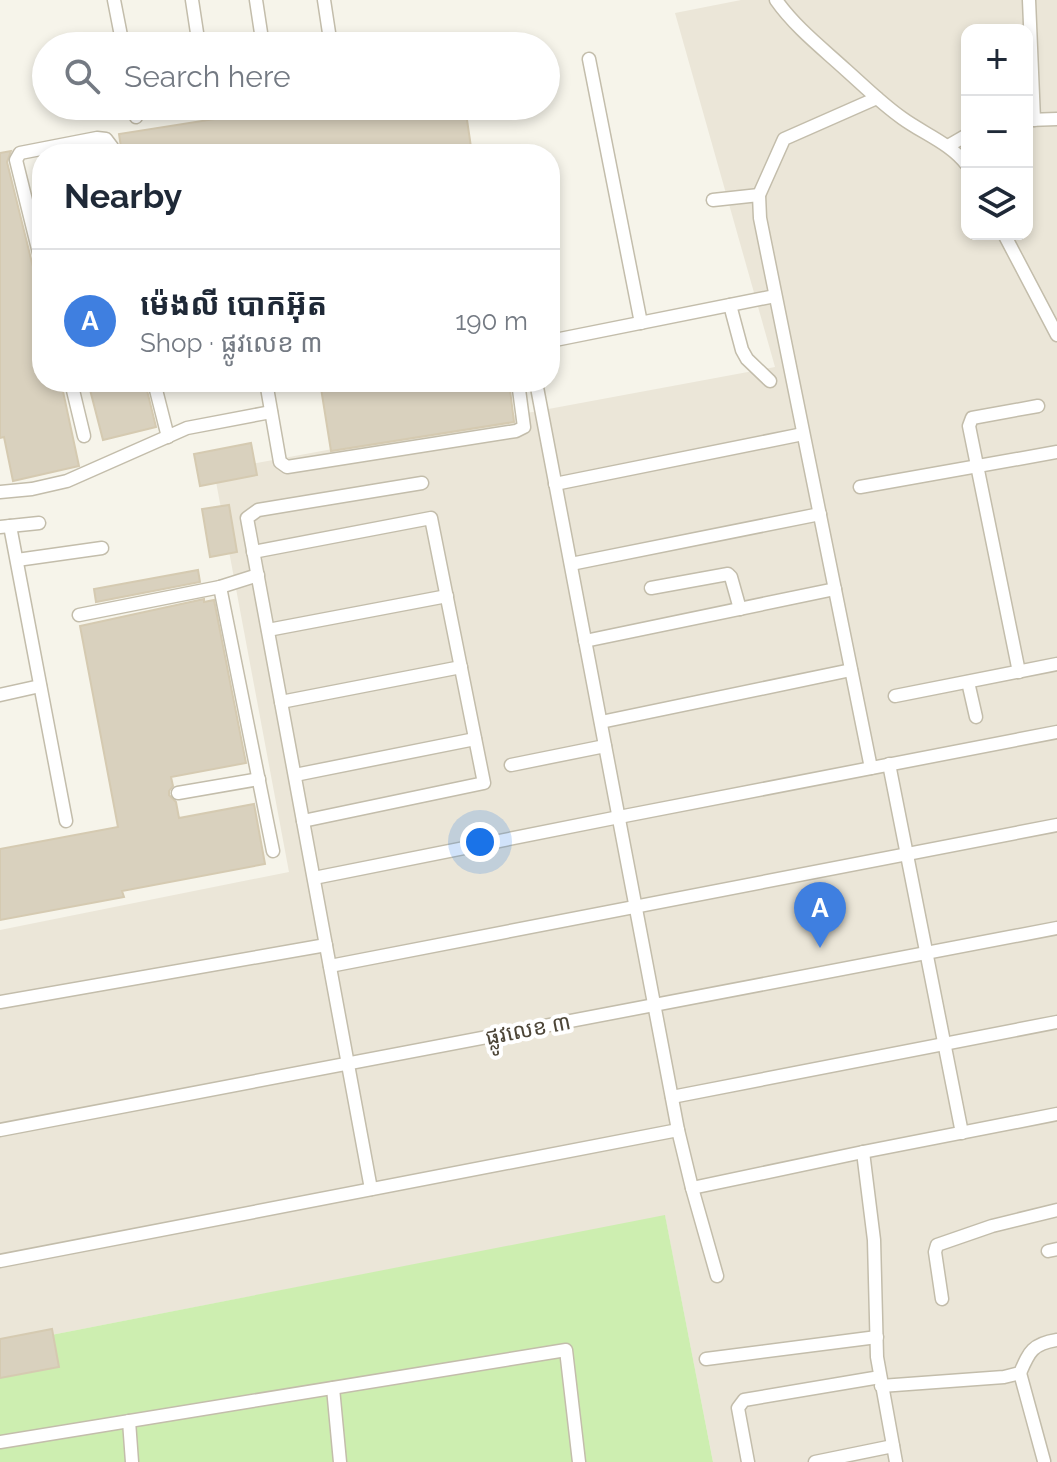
<!DOCTYPE html>
<meta charset="utf-8">
<style>
:root{--surface:#fff;--page:#f2f2f3;--text:#1f2937;--muted:#747a83;--line:#e0e1e3;--accent:#ff4d18}
body{margin:0;font-family:Raleway,"Noto Sans Khmer",sans-serif;background:var(--page);color:var(--text)}
.controls{position:absolute;right:24px;top:24px;display:grid;overflow:hidden;border-radius:16px;box-shadow:0 4px 12px #0003}
.controls button{width:72px;height:72px;display:grid;place-items:center;padding:0;border:0;border-bottom:2px solid var(--line);background:var(--surface);color:var(--text);font:40px sans-serif}
.you{position:absolute;left:480px;top:842px;width:28px;height:28px;margin:-20px;border:6px solid #fff;border-radius:50%;background:#1a73e8;box-shadow:0 0 0 12px #1a73e833}
.badge{display:grid;place-items:center;width:52px;height:52px;border-radius:50%;background:var(--accent);color:#fff;font-size:26px;font-weight:700}
.pin{position:absolute;translate:-50% -66px;filter:drop-shadow(0 2px 4px #0008)}
.pin::after{content:'';position:absolute;top:42px;width:28px;height:24px;background:inherit;clip-path:polygon(0 0,100% 0,50% 100%)}
.list{margin:0;padding:0;list-style:none}
h2{display:flex;justify-content:space-between;align-items:center;height:104px;margin:0;padding:0 32px;font-size:34px}
h2 small{font-size:26px;font-weight:400;color:var(--muted)}
.list li{display:grid;grid-template-columns:52px 1fr auto;gap:24px;align-items:center;box-sizing:border-box;height:144px;padding:0 32px;border-top:2px solid var(--line)}
.list b{display:block;font-size:30px;white-space:nowrap}
.list p{margin:0;font-size:26px;white-space:nowrap;color:var(--muted)}
.list em{font-size:26px;font-style:normal;color:var(--muted)}
.icon{flex:none;width:44px;height:44px;fill:none;stroke:currentColor;stroke-width:2;stroke-linecap:round;stroke-linejoin:round}
.map{position:relative;flex:none;width:1057px;height:1462px;overflow:hidden}
.search{position:absolute;background:var(--surface);box-shadow:0 4px 12px #0003;left:32px;top:32px;width:528px;height:88px;display:flex;align-items:center;gap:20px;box-sizing:border-box;padding:0 28px;border-radius:44px;color:var(--muted);font-size:30px}
.panel{position:absolute;background:var(--surface);box-shadow:0 4px 12px #0003;left:32px;top:144px;width:528px;height:248px;border-radius:32px}
.map>svg:first-child{display:block}
.residential{fill:#ebe6d8;fill-rule:evenodd}
.green{fill:#cdeeb0}
.building{fill:#d9d1be;stroke:#d5cab1;stroke-width:2}
.lines{fill:none;stroke-linecap:round;stroke-linejoin:round}
.minor-casing{stroke:#c3bdab;stroke-width:15}
.minor{stroke:#fff;stroke-width:12}
.labels{text-anchor:middle;dominant-baseline:central;stroke-width:8;stroke-linejoin:round;paint-order:stroke}
.street-label{font-size:22px;fill:#4c4537;stroke:#fff}
</style>
<div class="map">
<svg width="1057" height="1462" viewBox="0 0 1057 1462">
<rect width="100%" height="100%" fill="#f6f4ea"/>
<path class="residential" d="M741,0H1057V1462H713L665,1216L0,1345V930L289,872L214,471L775,367L675,13ZM967,30H1027V234H967Z"/>
<path class="green" d="M665,1215L713,1462H0V1345Z"/>
<g class="building">
<path d="M298,106H465L472,154H122L119,134Z"/>
<path d="M11,151L7,162L33,267L38,273L42,293V382H61L79,466L13,481L4,437L0,438V153Z"/>
<path d="M88,382H145L156,427L103,440Z"/>
<path d="M320,382H509L514,422L331,451Z"/>
<path d="M251,443L257,475L200,486L194,454Z"/>
<path d="M229,505L237,552L210,557L202,509Z"/>
<path d="M198,570L200,582L96,602L94,589Z"/>
<path d="M204,599V602L214,600L246,763L171,777L173,786L169,791V795L176,802L179,818L254,804L265,864L122,891L124,897L0,920V849L118,827L80,626Z"/>
<path d="M52,1329L59,1367L0,1378V1339Z"/>
</g>
<g class="lines">
<defs>
<g id="minor">
<path d="M114,0L123,46"/>
<path d="M192,0L199,46"/>
<path d="M256,0L263,46"/>
<path d="M324,0L331,46"/>
<path d="M776,0C795,27 822,48 846,70C864,86 882,104 902,118C924,134 950,143 967,165"/>
<path d="M1029,0L1034,120"/>
<path d="M589,59L641,323"/>
<path d="M134,106L136,117"/>
<path d="M1028,120L1057,119"/>
<path d="M948,146L967,135"/>
<path d="M713,200L759,195"/>
<path d="M1004,234L1057,335"/>
<path d="M42,265L16,160L20,153L97,138L106,139L112,147L113,154"/>
<path d="M730,305L742,350L747,359L770,381"/>
<path d="M550,341L775,296"/>
<path d="M71,382L84,436"/>
<path d="M154,382L168,437"/>
<path d="M266,382L280,462L287,467L516,431L524,427L518,382"/>
<path d="M536,382L678,1130L692,1188L717,1276"/>
<path d="M555,484L803,434"/>
<path d="M860,487L1057,452"/>
<path d="M0,492L32,489L67,481L187,428L271,412"/>
<path d="M10,526L66,821"/>
<path d="M0,527L39,523"/>
<path d="M253,552L431,518L484,783L303,821"/>
<path d="M17,560L102,548"/>
<path d="M571,564L820,514"/>
<path d="M220,587L273,851"/>
<path d="M651,588L728,574L731,577L740,609"/>
<path d="M79,615L220,587L258,575"/>
<path d="M268,630L447,596"/>
<path d="M585,641L835,589"/>
<path d="M1019,672L969,426L972,418L1038,406"/>
<path d="M968,682L976,717"/>
<path d="M0,695L40,686"/>
<path d="M895,696L1057,664"/>
<path d="M281,702L461,667"/>
<path d="M601,722L851,670"/>
<path d="M889,764L962,1133"/>
<path d="M511,765L605,746"/>
<path d="M871,768L760,218L759,195L784,139L877,98"/>
<path d="M295,775L475,739"/>
<path d="M178,793L259,779"/>
<path d="M314,878L619,817L1057,732"/>
<path d="M330,966L1057,825"/>
<path d="M0,1002L326,945"/>
<path d="M672,1097L1057,1022"/>
<path d="M0,1130L1057,928"/>
<path d="M863,1152L874,1240L877,1357L896,1462"/>
<path d="M692,1188L863,1152L1057,1114"/>
<path d="M371,1189L247,518L258,510L422,483"/>
<path d="M1048,1251L1057,1249"/>
<path d="M0,1261L678,1130"/>
<path d="M942,1299L935,1252L937,1245L992,1226L1057,1210"/>
<path d="M706,1359L877,1337"/>
<path d="M1020,1373L1044,1461"/>
<path d="M881,1386L1004,1377L1020,1373C1029,1352 1032,1344 1057,1340"/>
<path d="M333,1388L340,1462"/>
<path d="M129,1421L132,1462"/>
<path d="M0,1442L566,1350L579,1462"/>
<path d="M748,1462L738,1408L744,1400L880,1377"/>
<path d="M815,1462L893,1446"/>
</g>
</defs>
<use href="#minor" class="minor-casing"/>
<use href="#minor" class="minor"/>
</g>
<g class="labels">
<g class="street-label">
<text transform="translate(528 1029) rotate(-11)">ផ្លូវលេខ ៣</text>
</g>
</g>
</svg>
<div class="controls">
<button>+</button>
<button>−</button>
<button><svg class="icon" aria-label="layers" viewBox="0 0 24 24"><path d="M12 4l9 5-9 5-9-5zM3 14l9 5 9-5"/></svg></button>
</div>
<div class="you"></div>
<div class="pin badge" style="left:820px;top:948px;background:#3f7fe0">A</div>
<div class="search"><svg class="icon" aria-label="search" viewBox="0 0 24 24"><circle cx="10" cy="10" r="6"/><path d="M15 15l6 6"/></svg>Search here</div>
<section class="panel">
<h2>Nearby<small></small></h2>
<ul class="list">
<li><span class="badge" style="background:#3f7fe0">A</span><div><b>ម៉េងលី បោកអ៊ុត</b><p>Shop · ផ្លូវលេខ ៣</p></div><em>190 m</em></li>
</ul>
</section>
</div>
